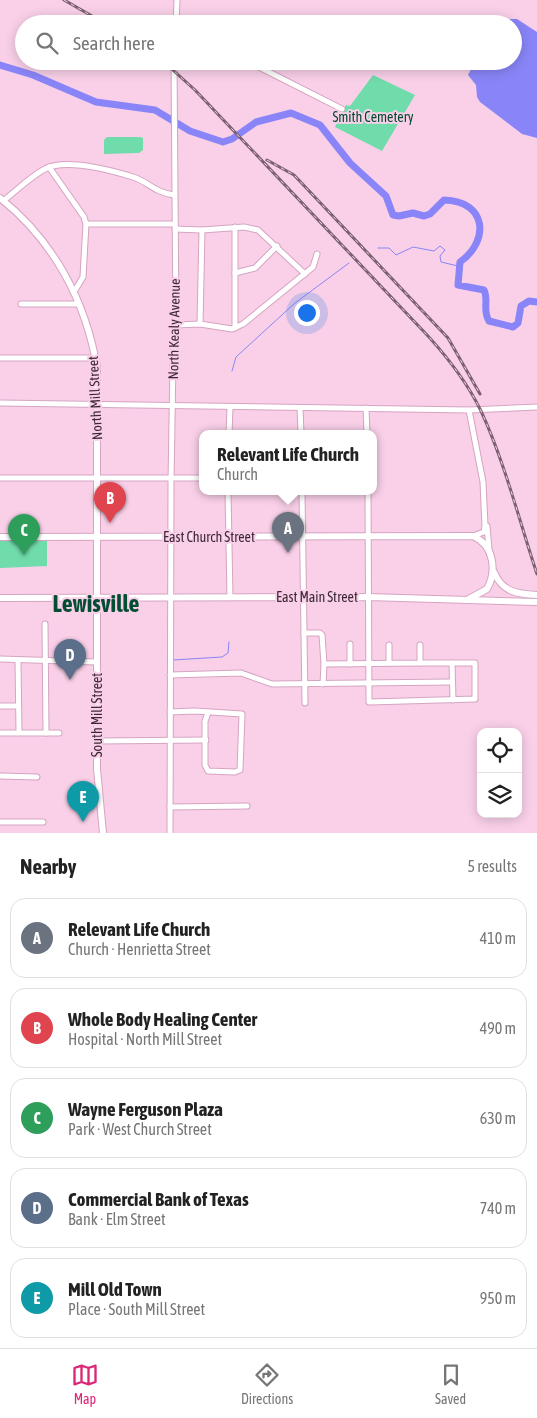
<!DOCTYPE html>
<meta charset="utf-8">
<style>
:root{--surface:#fff;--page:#f2f2f2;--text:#222;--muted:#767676;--line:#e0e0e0;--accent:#db2777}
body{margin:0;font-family:"Asap Condensed",sans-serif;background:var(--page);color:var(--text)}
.controls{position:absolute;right:15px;bottom:15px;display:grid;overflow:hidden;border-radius:10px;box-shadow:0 2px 12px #0003}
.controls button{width:45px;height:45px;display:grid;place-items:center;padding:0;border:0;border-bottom:1px solid var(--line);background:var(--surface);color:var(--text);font:25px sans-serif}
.you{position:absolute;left:306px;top:312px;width:18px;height:18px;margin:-12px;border:4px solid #fff;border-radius:50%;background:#1a73e8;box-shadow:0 0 0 8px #1a73e833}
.badge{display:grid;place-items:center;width:32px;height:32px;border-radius:50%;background:var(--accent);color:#fff;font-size:16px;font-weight:700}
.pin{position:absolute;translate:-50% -41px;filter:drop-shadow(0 1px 2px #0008)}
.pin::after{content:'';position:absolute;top:26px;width:18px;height:15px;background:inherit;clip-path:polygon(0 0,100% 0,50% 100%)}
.popup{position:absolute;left:199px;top:430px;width:178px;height:65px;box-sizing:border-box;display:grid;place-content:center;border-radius:10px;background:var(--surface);filter:drop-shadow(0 1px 4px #0005);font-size:16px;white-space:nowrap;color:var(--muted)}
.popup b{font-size:19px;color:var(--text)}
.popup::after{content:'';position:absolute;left:50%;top:100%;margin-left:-10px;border:10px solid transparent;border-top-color:var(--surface)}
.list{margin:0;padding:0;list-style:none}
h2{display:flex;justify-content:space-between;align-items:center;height:65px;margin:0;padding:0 20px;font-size:21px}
h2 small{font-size:16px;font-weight:400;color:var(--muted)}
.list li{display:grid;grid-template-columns:32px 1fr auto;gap:15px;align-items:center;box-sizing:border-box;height:80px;margin:0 10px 10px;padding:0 10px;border:1px solid var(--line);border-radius:15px}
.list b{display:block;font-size:19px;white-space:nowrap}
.list p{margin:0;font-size:16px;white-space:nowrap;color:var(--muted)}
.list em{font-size:16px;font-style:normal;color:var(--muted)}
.icon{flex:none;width:28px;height:28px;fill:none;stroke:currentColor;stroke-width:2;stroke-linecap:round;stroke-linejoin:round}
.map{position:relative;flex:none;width:537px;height:833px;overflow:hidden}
.search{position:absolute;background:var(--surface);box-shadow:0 2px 12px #0003;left:15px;right:15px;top:15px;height:55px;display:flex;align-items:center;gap:12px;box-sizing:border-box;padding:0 18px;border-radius:28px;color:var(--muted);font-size:19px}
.sheet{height:515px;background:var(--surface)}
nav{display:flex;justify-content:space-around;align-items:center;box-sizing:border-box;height:70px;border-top:1px solid var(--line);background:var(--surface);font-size:14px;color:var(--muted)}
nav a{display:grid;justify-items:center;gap:2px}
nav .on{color:var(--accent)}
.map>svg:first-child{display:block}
.green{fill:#70dbab}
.water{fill:#8985f8}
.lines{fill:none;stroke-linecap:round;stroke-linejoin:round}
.stream{stroke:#8985f8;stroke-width:1}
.river{stroke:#8985f8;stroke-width:7}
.minor-casing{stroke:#d5a4c1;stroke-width:7}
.major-casing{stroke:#d5a4c1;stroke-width:8}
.minor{stroke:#fff;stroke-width:5}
.major{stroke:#fff;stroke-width:6}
.rail-casing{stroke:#7b6070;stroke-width:3}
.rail{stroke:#f9d0e8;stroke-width:1;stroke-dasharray:4;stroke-linecap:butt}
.labels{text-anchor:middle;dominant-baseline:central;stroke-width:4;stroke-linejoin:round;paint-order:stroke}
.park-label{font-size:14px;fill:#014a31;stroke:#f9d0e8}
.street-label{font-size:14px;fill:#3d2935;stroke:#f9d0e8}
.town-label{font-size:24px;font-weight:bold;fill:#024d33;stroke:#f9d0e8}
</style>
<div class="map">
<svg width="537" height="833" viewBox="0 0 537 833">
<rect width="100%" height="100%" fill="#f9d0e8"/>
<g class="green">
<path d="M373,75L415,95L382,151L335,127L346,105L350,106Z"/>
<path d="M107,137H140L143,138V150L139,153L104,154V140Z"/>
<path d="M0,537H47V566L0,568Z"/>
</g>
<path class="water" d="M510,19H517L537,32V138L522,134L480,102L477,97L476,85L468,75L475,61H513V24H503Z"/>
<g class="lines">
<g class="stream">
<path d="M378,248H389L396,255L413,247L434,251L440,246L445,250L440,256L441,262L458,266"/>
<path d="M232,371L236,357L295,303L349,263"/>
<path d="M173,660L222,657L228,653L229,642"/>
</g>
<path class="river" d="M0,65L33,75L96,102L155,110L190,131L223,142L232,139L256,122L291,113L320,125L350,163L386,196L393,215L399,216L413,213L424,216L430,214L444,200C487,201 490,241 460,262L458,285L484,290C489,300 482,310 489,321L513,327L518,323L521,306L529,301L537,302"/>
<defs>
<g id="minor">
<path d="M176,24L177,0"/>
<path d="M247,61L342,109"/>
<path d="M49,167L84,217L86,224L83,277L74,292"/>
<path d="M3,201C16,191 29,178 43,170C64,157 110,170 133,177C149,182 153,192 174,195"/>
<path d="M86,224H175"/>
<path d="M235,227V328"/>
<path d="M175,229L202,230L244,227L258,230L305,274"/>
<path d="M235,273L255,268L277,246"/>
<path d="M21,304H79"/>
<path d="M200,324L202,230"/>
<path d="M176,325L200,324L232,329L243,324L313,267L317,254"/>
<path d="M0,358H95"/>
<path d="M0,403L469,410L537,407"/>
<path d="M300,408L301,434"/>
<path d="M366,408L367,434"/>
<path d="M469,410L483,482L485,526L484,532L473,536"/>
<path d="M229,434L230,407"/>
<path d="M0,478H203"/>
<path d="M228,492L230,597"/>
<path d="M302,492L305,703"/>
<path d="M368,492L369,702L475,699V663H420"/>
<path d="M487,526L489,550"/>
<path d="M45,624L46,733"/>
<path d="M304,633H320L322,635L324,664L420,663V645"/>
<path d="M350,644V664"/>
<path d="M0,659L97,662"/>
<path d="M18,660L19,732"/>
<path d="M389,663V645"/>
<path d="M452,663L453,700"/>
<path d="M170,675L241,673L272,684L452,682"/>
<path d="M323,684L324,664"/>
<path d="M0,706H18"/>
<path d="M170,712L195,711L242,714L240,770L235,772L208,771L205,765V721L208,713"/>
<path d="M0,733H59"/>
<path d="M97,741L206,740"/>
<path d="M0,776L37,777"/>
<path d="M170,807L247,806"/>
<path d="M0,822H43"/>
<path d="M170,833L171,482L173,360L176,325L174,61"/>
</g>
<g id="major">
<path d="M0,198C53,240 86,301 97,368V769L103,833"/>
<path d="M0,537L473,536C494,545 497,571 487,589L467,600"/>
<path d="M494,572C502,592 517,594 537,595"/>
<path d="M0,598L368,597L537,602"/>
</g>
</defs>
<use href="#minor" class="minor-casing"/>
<use href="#major" class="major-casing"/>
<use href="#minor" class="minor"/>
<use href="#major" class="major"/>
<defs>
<g id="rail">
<path d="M64,0L106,24"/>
<path d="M163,61L195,90L428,336C448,358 468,384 481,411C505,463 519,520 537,574"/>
<path d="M267,160L294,175L448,338L480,394"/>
</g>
</defs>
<use href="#rail" class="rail-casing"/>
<use href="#rail" class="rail"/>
</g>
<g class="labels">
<g class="park-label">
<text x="373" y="117">Smith Cemetery</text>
</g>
<g class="street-label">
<text transform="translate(174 329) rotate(-89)">North Kealy Avenue</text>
<text transform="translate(95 398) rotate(-93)">North Mill Street</text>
<text x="209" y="537">East Church Street</text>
<text x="317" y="597">East Main Street</text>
<text transform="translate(97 715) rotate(-90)">South Mill Street</text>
</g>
<g class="town-label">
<text x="96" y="603">Lewisville</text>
</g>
</g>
</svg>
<div class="controls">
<button><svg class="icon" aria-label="locate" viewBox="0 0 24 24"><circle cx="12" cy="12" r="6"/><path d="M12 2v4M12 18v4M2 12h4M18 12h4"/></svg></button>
<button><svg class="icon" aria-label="layers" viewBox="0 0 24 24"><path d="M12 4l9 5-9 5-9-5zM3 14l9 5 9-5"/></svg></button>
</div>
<div class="you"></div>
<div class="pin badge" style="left:288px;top:553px;background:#6b7280">A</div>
<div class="popup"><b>Relevant Life Church</b>Church</div>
<div class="pin badge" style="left:110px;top:523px;background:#e0444e">B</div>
<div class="pin badge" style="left:24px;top:555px;background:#2e9e5b">C</div>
<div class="pin badge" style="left:70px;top:680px;background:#5c6f8a">D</div>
<div class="pin badge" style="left:83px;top:822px;background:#0f9aa8">E</div>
<div class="search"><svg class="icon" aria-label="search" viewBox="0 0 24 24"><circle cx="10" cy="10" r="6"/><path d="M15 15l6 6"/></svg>Search here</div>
</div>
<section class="sheet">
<h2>Nearby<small>5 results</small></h2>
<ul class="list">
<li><span class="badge" style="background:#6b7280">A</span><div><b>Relevant Life Church</b><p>Church · Henrietta Street</p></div><em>410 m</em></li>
<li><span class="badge" style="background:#e0444e">B</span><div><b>Whole Body Healing Center</b><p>Hospital · North Mill Street</p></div><em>490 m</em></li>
<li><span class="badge" style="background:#2e9e5b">C</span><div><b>Wayne Ferguson Plaza</b><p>Park · West Church Street</p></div><em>630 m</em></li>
<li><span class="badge" style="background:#5c6f8a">D</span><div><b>Commercial Bank of Texas</b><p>Bank · Elm Street</p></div><em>740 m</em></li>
<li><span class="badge" style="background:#0f9aa8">E</span><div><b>Mill Old Town</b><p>Place · South Mill Street</p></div><em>950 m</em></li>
</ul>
</section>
<nav>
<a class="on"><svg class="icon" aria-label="map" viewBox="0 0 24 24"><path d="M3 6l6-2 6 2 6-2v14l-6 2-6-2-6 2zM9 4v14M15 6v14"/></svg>Map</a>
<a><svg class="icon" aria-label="directions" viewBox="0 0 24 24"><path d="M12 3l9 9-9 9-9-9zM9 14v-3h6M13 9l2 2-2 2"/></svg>Directions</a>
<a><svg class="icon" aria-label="saved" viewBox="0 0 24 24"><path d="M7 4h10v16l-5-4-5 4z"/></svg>Saved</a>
</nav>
